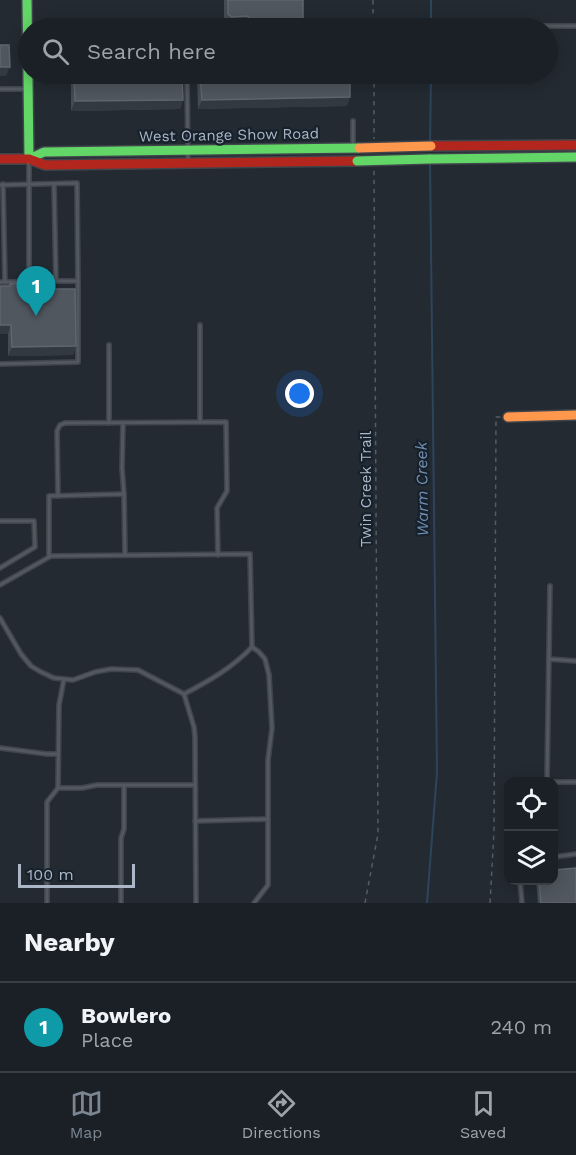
<!DOCTYPE html>
<style>
:root{--surface:#1a2026;--page:#272d32;--text:#f1f3f6;--muted:#9fa3a7;--line:#383e43;--accent:#7b8692}
body{margin:0;font-family:"Work Sans",sans-serif;background:var(--page);color:var(--text)}
.controls{position:absolute;right:18px;bottom:18px;display:grid;overflow:hidden;border-radius:12px;box-shadow:0 3px 15px #0003}
.controls button{width:54px;height:54px;display:grid;place-items:center;padding:0;border:0;border-bottom:2px solid var(--line);background:var(--surface);color:var(--text);font:30px sans-serif}
.scale{position:absolute;left:18px;bottom:15px;width:117px;box-sizing:border-box;padding-left:6px;border:3px solid #abb7c6;border-top:0;font-size:16px;line-height:21px;white-space:nowrap;color:#abb7c6;-webkit-text-stroke:4px #17212c;paint-order:stroke}
.you{position:absolute;left:300px;top:394px;width:21px;height:21px;margin:-15px;border:4px solid #fff;border-radius:50%;background:#1a73e8;box-shadow:0 0 0 9px #1a73e833}
.badge{display:grid;place-items:center;width:39px;height:39px;border-radius:50%;background:var(--accent);color:#fff;font-size:20px;font-weight:700}
.pin{position:absolute;translate:-50% -50px;filter:drop-shadow(0 2px 3px #0008)}
.pin::after{content:'';position:absolute;top:32px;width:21px;height:18px;background:inherit;clip-path:polygon(0 0,100% 0,50% 100%)}
.list{margin:0;padding:0;list-style:none}
h2{display:flex;justify-content:space-between;align-items:center;height:78px;margin:0;padding:0 24px;font-size:26px}
h2 small{font-size:20px;font-weight:400;color:var(--muted)}
.list li{display:grid;grid-template-columns:39px 1fr auto;gap:18px;align-items:center;box-sizing:border-box;height:90px;padding:0 24px;border-top:2px solid var(--line)}
.list b{display:block;font-size:22px;white-space:nowrap}
.list p{margin:0;font-size:20px;white-space:nowrap;color:var(--muted)}
.list em{font-size:20px;font-style:normal;color:var(--muted)}
.icon{flex:none;width:33px;height:33px;fill:none;stroke:currentColor;stroke-width:2;stroke-linecap:round;stroke-linejoin:round}
.map{position:relative;flex:none;width:576px;height:903px;overflow:hidden}
.search{position:absolute;background:var(--surface);box-shadow:0 3px 15px #0003;left:18px;right:18px;top:18px;height:66px;display:flex;align-items:center;gap:15px;box-sizing:border-box;padding:0 21px;border-radius:33px;color:var(--muted);font-size:22px}
.sheet{height:168px;background:var(--surface)}
nav{display:flex;justify-content:space-around;align-items:center;box-sizing:border-box;height:84px;border-top:2px solid var(--line);background:var(--surface);font-size:16px;color:var(--muted)}
nav a{display:grid;justify-items:center;gap:3px}
nav .on{color:var(--accent)}
.map>svg:first-child{display:block}
.lines{fill:none;stroke-linecap:round;stroke-linejoin:round}
.stream{stroke:#2e445d;stroke-width:2}
.lane-casing{stroke:#40454c;stroke-width:6}
.fast-casing{stroke:#40454c;stroke-width:12}
.slow-casing{stroke:#40454c;stroke-width:12}
.jam-casing{stroke:#40454c;stroke-width:12}
.path{stroke:#555c63;stroke-width:1.5;stroke-dasharray:4.5 4.5;stroke-linecap:butt}
.lane{stroke:#525861;stroke-width:3}
.fast{stroke:#63d668;stroke-width:9}
.slow{stroke:#ff974d;stroke-width:9}
.jam{stroke:#b3261e;stroke-width:9}
.fast-bridge-casing{stroke:#40454c;stroke-width:12;stroke-linecap:butt}
.slow-bridge-casing{stroke:#40454c;stroke-width:12;stroke-linecap:butt}
.fast-bridge{stroke:#63d668;stroke-width:9}
.slow-bridge{stroke:#ff974d;stroke-width:9}
.wall{fill:#454b53}
.shaded-wall{fill:#333940}
.building{fill:#50575f;stroke:#5e666f;stroke-width:1.5}
.labels{text-anchor:middle;dominant-baseline:central;stroke-width:4.5;stroke-linejoin:round;paint-order:stroke}
.street-label{font-size:15px;fill:#abb7c6;stroke:#17212c}
.water-label{font-size:16px;font-style:italic;fill:#708fb1;stroke:#17212c}
</style>
<div class="map">
<svg width="576" height="903" viewBox="0 0 576 903">
<rect width="100%" height="100%" fill="#232a32"/>
<g class="lines">
<g class="stream">
<path d="M431,28V0"/>
<path d="M430,143L431,74"/>
<path d="M427,903L437,772L430,160"/>
</g>
<defs>
<g id="lane">
<path d="M539,26H576"/>
<path d="M187,74L188,162"/>
<path d="M0,89H25"/>
<path d="M353,147V121"/>
<path d="M29,161V282"/>
<path d="M3,184L5,282"/>
<path d="M54,184L56,281"/>
<path d="M0,185L77,183L78,281H51"/>
<path d="M0,282H21"/>
<path d="M200,325V422"/>
<path d="M109,345V423"/>
<path d="M0,364L78,362V281"/>
<path d="M123,423L122,468L124,494"/>
<path d="M58,496L57,431L60,425L65,423L226,422L227,491L217,508L218,555"/>
<path d="M0,521H34L35,547L0,568"/>
<path d="M49,557V496L124,494L125,555"/>
<path d="M0,585L51,556L250,554L252,647C232,668 209,681 184,694"/>
<path d="M0,618L21,654L31,666L41,672L54,678L73,680L95,672L111,669L138,670L184,694L194,727L195,737L196,903"/>
<path d="M252,647L259,652L265,659L269,675L272,728L268,760V885L254,903"/>
<path d="M549,659L576,661"/>
<path d="M0,748L47,754H58"/>
<path d="M547,782L550,586"/>
<path d="M554,782H576"/>
<path d="M58,788H82L97,785H195"/>
<path d="M195,821L268,819"/>
<path d="M554,857L576,854"/>
<path d="M520,880L522,903"/>
<path d="M47,903V802L58,788L59,705L64,679"/>
<path d="M121,903V838L124,829V785"/>
</g>
<g id="fast">
<path d="M27,0L29,159"/>
<path d="M29,159L44,152L359,148"/>
<path d="M429,159L576,157"/>
</g>
<path id="slow" d="M508,417L576,415"/>
<g id="jam">
<path d="M431,146L576,145"/>
<path d="M0,159H29L45,165L357,161"/>
</g>
</defs>
<use href="#lane" class="lane-casing"/>
<use href="#fast" class="fast-casing"/>
<use href="#slow" class="slow-casing"/>
<use href="#jam" class="jam-casing"/>
<g class="path">
<path d="M373,0V28"/>
<path d="M374,74V139"/>
<path d="M365,903L378,834L374,170"/>
<path d="M490,903L494,831L496,417H501"/>
</g>
<use href="#lane" class="lane"/>
<use href="#fast" class="fast"/>
<use href="#slow" class="slow"/>
<use href="#jam" class="jam"/>
<defs>
<path id="fast-bridge" d="M357,161L429,159"/>
<path id="slow-bridge" d="M359,148L431,146"/>
</defs>
<use href="#fast-bridge" class="fast-bridge-casing"/>
<use href="#slow-bridge" class="slow-bridge-casing"/>
<use href="#fast-bridge" class="fast-bridge"/>
<use href="#slow-bridge" class="slow-bridge"/>
</g>
<g class="wall">
<path d="M224,0H303V28H245V25L229,26L224,23Z"/>
<path d="M72,74H182L183,100L180,109L71,111V77Z"/>
<path d="M197,74H350L347,106L198,109Z"/>
<path d="M39,276L55,289L76,346L73,355L8,356V334L10,284L17,283L18,279H38Z"/>
<path d="M536,880H554L576,903H538Z"/>
</g>
<g class="shaded-wall">
<path d="M248,16L245,25L229,26L232,17Z"/>
<path d="M249,23H275L273,28H247Z"/>
<path d="M0,67H10L6,76H0Z"/>
<path d="M350,97L347,106L198,109L202,100Z"/>
<path d="M183,100L180,109L71,111L75,101Z"/>
<path d="M0,325H11L8,334H0Z"/>
<path d="M76,346L73,355L8,356L12,347Z"/>
</g>
<g class="building">
<path d="M228,0H303V27L275,28V23H249L248,16L232,17L228,14Z"/>
<path d="M0,45H9L10,67H0Z"/>
<path d="M74,74H182L183,100L75,101Z"/>
<path d="M200,74H350V97L202,100Z"/>
<path d="M39,276H53L55,289H75L76,346L12,347L11,325H0V286H10V284L19,283L18,279H39Z"/>
<path d="M576,868V903H541L539,880H554V870Z"/>
</g>
<g class="labels">
<g class="street-label">
<text transform="translate(229 135) rotate(-1)">West Orange Show Road</text>
<text transform="translate(366 489) rotate(-90)">Twin Creek Trail</text>
</g>
<g class="water-label">
<text transform="translate(422 489) rotate(-91)">Warm Creek</text>
</g>
</g>
</svg>
<div class="controls">
<button><svg class="icon" aria-label="locate" viewBox="0 0 24 24"><circle cx="12" cy="12" r="6"/><path d="M12 2v4M12 18v4M2 12h4M18 12h4"/></svg></button>
<button><svg class="icon" aria-label="layers" viewBox="0 0 24 24"><path d="M12 4l9 5-9 5-9-5zM3 14l9 5 9-5"/></svg></button>
</div>
<div class="scale">100 m</div>
<div class="you"></div>
<div class="pin badge" style="left:36px;top:316px;background:#0f9aa8">1</div>
<div class="search"><svg class="icon" aria-label="search" viewBox="0 0 24 24"><circle cx="10" cy="10" r="6"/><path d="M15 15l6 6"/></svg>Search here</div>
</div>
<section class="sheet">
<h2>Nearby<small></small></h2>
<ul class="list">
<li><span class="badge" style="background:#0f9aa8">1</span><div><b>Bowlero</b><p>Place</p></div><em>240 m</em></li>
</ul>
</section>
<nav>
<a class="on"><svg class="icon" aria-label="map" viewBox="0 0 24 24"><path d="M3 6l6-2 6 2 6-2v14l-6 2-6-2-6 2zM9 4v14M15 6v14"/></svg>Map</a>
<a><svg class="icon" aria-label="directions" viewBox="0 0 24 24"><path d="M12 3l9 9-9 9-9-9zM9 14v-3h6M13 9l2 2-2 2"/></svg>Directions</a>
<a><svg class="icon" aria-label="saved" viewBox="0 0 24 24"><path d="M7 4h10v16l-5-4-5 4z"/></svg>Saved</a>
</nav>
